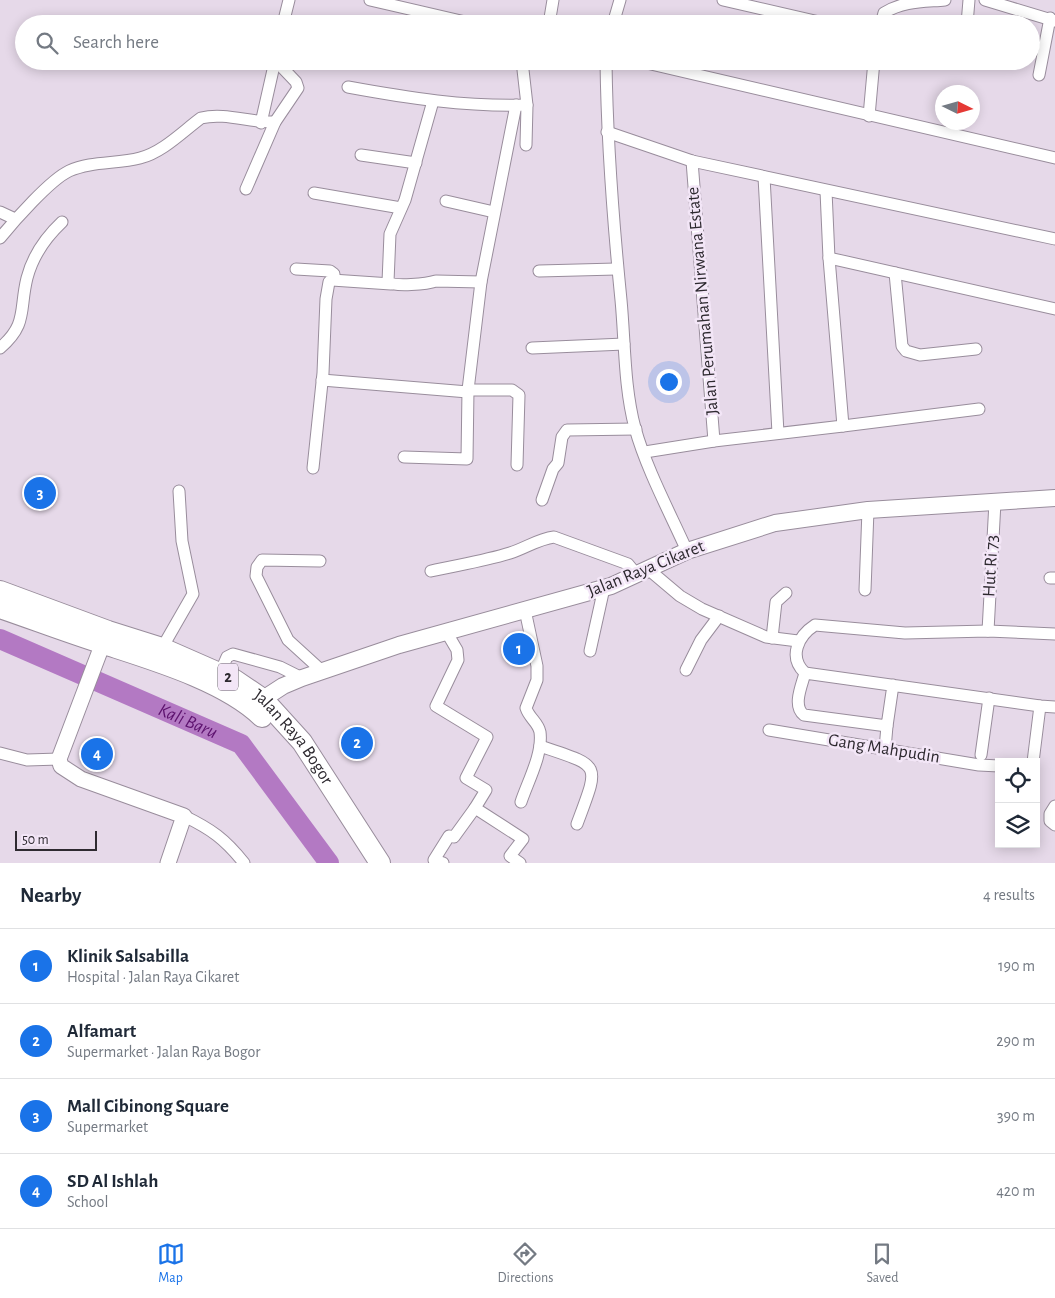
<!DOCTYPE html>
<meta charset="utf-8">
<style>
:root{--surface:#fff;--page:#f6f6f7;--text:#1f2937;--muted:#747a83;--line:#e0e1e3;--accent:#1a73e8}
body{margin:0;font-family:"Alegreya Sans",sans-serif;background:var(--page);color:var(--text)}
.controls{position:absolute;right:15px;bottom:15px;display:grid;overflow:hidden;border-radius:0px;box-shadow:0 2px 12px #0003}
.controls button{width:45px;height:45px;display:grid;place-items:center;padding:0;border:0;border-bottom:1px solid var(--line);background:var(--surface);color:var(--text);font:25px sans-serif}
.compass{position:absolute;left:935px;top:85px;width:45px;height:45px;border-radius:50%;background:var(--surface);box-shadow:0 2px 12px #0003;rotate:95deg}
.scale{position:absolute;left:15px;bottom:12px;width:82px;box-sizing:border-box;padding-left:5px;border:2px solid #2e2a30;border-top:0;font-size:14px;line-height:18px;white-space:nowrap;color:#2e2a30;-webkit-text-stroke:4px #f3e6f7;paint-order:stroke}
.you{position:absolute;left:668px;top:381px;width:18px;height:18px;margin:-12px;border:4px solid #fff;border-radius:50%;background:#1a73e8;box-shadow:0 0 0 8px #1a73e833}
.badge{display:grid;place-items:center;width:32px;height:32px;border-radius:50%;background:var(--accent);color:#fff;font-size:16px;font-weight:700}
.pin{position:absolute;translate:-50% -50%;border:2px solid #fff;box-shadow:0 1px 5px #0006}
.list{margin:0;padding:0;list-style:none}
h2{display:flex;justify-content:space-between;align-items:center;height:65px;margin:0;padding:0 20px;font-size:21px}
h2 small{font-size:16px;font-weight:400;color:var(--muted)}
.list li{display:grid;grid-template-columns:32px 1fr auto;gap:15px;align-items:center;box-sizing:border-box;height:75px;padding:0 20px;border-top:1px solid var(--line)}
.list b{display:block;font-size:19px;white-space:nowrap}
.list p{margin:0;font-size:16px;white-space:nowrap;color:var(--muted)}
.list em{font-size:16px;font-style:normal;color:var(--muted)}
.icon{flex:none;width:28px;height:28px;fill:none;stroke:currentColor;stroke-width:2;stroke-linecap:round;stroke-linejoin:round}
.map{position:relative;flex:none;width:1055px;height:863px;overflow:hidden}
.search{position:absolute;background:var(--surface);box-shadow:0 2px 12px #0003;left:15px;right:15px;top:15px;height:55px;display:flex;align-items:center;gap:12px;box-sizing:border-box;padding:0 18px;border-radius:28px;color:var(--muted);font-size:19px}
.sheet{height:365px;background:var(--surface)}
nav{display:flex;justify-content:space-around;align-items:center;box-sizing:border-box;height:70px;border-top:1px solid var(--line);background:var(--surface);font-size:14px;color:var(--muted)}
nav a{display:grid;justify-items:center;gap:2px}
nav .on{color:var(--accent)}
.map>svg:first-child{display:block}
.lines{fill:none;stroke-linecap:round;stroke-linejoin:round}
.river{stroke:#b379c3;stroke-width:20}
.minor-casing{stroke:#998d9c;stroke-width:13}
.tertiary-casing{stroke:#998d9c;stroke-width:17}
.secondary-casing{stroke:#998d9c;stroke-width:18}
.trunk-casing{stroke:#998d9c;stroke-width:22}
.minor{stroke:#fff;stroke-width:11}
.tertiary{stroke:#fff;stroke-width:15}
.secondary{stroke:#fff;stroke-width:16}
.trunk{stroke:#fff;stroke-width:20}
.labels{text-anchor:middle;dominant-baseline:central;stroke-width:5;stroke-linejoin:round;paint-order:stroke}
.shield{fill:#f3e6f7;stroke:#69626c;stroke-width:1}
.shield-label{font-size:16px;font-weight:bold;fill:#2e2a30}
.street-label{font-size:18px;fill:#2e2a30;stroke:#f3e6f7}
.water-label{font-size:19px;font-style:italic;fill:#5e136f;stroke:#f3e6f7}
</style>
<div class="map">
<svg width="1055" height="863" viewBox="0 0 1055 863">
<rect width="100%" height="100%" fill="#e6d9e9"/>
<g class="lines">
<path class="river" id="s1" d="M0,639L241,744L329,863"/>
<defs>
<g id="minor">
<path d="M370,0L474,24"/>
<path d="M723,0L828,24"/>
<path d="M985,0L1055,21"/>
<path d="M283,24L289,0"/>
<path d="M549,24L553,0"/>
<path d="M613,24L620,0"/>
<path d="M881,24L884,13C903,1 923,2 945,0"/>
<path d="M967,24L969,0"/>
<path d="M522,61L527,105L526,145"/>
<path d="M606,61C607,141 613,220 621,300C625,342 624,387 635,428C646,468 670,513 687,551"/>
<path d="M638,61L1055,158"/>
<path d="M1039,75L1050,18"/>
<path d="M348,87C408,98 466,107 527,105"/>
<path d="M433,101L405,200L390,234L388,282C395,287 427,284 436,281L481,282"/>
<path d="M869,116L874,61"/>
<path d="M261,123L275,61"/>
<path d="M607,132L692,161L1055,239"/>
<path d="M361,155L416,163"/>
<path d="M692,161L714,441"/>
<path d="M764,177L778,433"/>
<path d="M246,189L275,122L298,88L296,82L276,61"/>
<path d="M314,193L401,208"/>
<path d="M446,201L494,212"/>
<path d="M0,212L15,219"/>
<path d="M0,238C14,221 50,180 69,171C91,161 117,164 140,158C163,152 182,132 201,118C225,112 251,123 275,122"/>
<path d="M829,258L1055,309"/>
<path d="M296,269L330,271L334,274V277L329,282L326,299L323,373L313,468"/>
<path d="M539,271L616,269"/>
<path d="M895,273L902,346L906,351L920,355L976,349"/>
<path d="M332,280L391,284"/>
<path d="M0,348C28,324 19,310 27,278C33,255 45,238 62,222"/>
<path d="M532,348L624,344"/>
<path d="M322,380L468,392"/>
<path d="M468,390H512L519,395L517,465"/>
<path d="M843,426L979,409"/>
<path d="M645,452L714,441L843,426L829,258L826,191"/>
<path d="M404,457L467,459L468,390L481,282L516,105"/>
<path d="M542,500L553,469L558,463L562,437L567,430L636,429"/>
<path d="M320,561L262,560L257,567L256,576L288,640L322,671"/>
<path d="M648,569L680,596L702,609L766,637L798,641"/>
<path d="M431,571C457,565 485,561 510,553C526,548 538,539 554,537L628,564L637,575"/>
<path d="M1050,578H1055"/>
<path d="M865,590L868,510"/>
<path d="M988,631L995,502"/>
<path d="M447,633L457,650L458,660L436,706L487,737L466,778L486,790L475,808L523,839L510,856L520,863"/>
<path d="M772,638L776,602L786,593"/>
<path d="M162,648L193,594L182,541L179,491"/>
<path d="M590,651L604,588"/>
<path d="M686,670L701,640L719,616"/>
<path d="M220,673L227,657L233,654L280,667L302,678"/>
<path d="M805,673C788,657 798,636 815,625L905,633L988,631L1055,634"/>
<path d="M893,685L887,726L804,715C792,706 802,685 805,673L1040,706L1055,707"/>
<path d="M769,730L979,765L999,766"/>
<path d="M540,746C602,767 600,762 577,824"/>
<path d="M885,749L887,726"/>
<path d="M0,753L27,760L59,759"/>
<path d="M981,755L989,698"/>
<path d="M1033,762L1040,706"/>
<path d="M521,802C528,781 543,754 540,732C538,722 529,718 526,708L537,680V666L525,610"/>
<path d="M1055,806L1050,814V821L1055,825"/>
<path d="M184,816C211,829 225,839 244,863"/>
<path d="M443,863L434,860L449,836L454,837L475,808"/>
</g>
<path id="tertiary" d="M106,635L59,759L61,766L81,779L184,816L168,863"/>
<path id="secondary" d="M256,707L263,699L283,686L302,678L399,645L611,586L687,551L775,523L868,510L1055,498"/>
<g id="trunk">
<path id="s2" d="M0,591L108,631L162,648L235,680L263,699L302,742L380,863"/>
<path d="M0,608C35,620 69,633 104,644C153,660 225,681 262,717"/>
</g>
</defs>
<use href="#minor" class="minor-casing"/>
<use href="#tertiary" class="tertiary-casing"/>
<use href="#secondary" class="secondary-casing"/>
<use href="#trunk" class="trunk-casing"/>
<use href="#minor" class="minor"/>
<use href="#tertiary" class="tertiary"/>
<use href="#secondary" class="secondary"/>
<use href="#trunk" class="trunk"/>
</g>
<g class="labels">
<rect class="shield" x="218" y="663.5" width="20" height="27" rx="4"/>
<g class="shield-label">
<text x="228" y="677">2</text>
</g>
<g class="street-label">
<text transform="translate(703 301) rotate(-95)">Jalan Perumahan Nirwana Estate</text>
<text transform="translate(991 566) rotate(-87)">Hut Ri 73</text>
<text transform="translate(646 569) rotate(-22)">Jalan Raya Cikaret</text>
<text stroke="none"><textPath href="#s2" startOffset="334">Jalan Raya Bogor</textPath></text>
<text transform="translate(884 749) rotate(9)">Gang Mahpudin</text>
</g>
<g class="water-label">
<text stroke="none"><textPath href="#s1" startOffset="205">Kali Baru</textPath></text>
</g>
</g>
</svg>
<div class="controls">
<button><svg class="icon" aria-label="locate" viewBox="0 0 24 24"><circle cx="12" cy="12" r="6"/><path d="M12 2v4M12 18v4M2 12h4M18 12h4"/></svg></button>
<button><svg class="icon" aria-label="layers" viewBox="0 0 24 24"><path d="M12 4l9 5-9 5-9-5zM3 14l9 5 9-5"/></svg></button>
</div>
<svg class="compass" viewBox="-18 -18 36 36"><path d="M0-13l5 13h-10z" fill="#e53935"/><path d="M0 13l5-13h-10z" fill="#747a83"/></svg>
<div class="scale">50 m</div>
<div class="you"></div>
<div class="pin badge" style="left:519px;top:649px">1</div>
<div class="pin badge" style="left:357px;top:743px">2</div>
<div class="pin badge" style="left:40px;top:493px">3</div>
<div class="pin badge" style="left:97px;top:754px">4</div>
<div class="search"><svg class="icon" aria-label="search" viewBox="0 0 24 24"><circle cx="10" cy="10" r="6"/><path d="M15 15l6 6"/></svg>Search here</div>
</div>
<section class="sheet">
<h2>Nearby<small>4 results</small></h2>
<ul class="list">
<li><span class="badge">1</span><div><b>Klinik Salsabilla</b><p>Hospital · Jalan Raya Cikaret</p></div><em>190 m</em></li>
<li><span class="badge">2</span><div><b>Alfamart</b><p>Supermarket · Jalan Raya Bogor</p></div><em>290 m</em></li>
<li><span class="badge">3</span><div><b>Mall Cibinong Square</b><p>Supermarket</p></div><em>390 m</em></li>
<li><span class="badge">4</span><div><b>SD Al Ishlah</b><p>School</p></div><em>420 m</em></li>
</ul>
</section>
<nav>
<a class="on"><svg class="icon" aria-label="map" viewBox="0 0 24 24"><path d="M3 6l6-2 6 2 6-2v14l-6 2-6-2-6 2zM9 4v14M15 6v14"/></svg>Map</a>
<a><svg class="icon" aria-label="directions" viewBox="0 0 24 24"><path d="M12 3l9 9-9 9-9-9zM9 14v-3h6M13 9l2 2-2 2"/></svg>Directions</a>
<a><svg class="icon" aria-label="saved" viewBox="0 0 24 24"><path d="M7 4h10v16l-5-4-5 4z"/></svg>Saved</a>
</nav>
